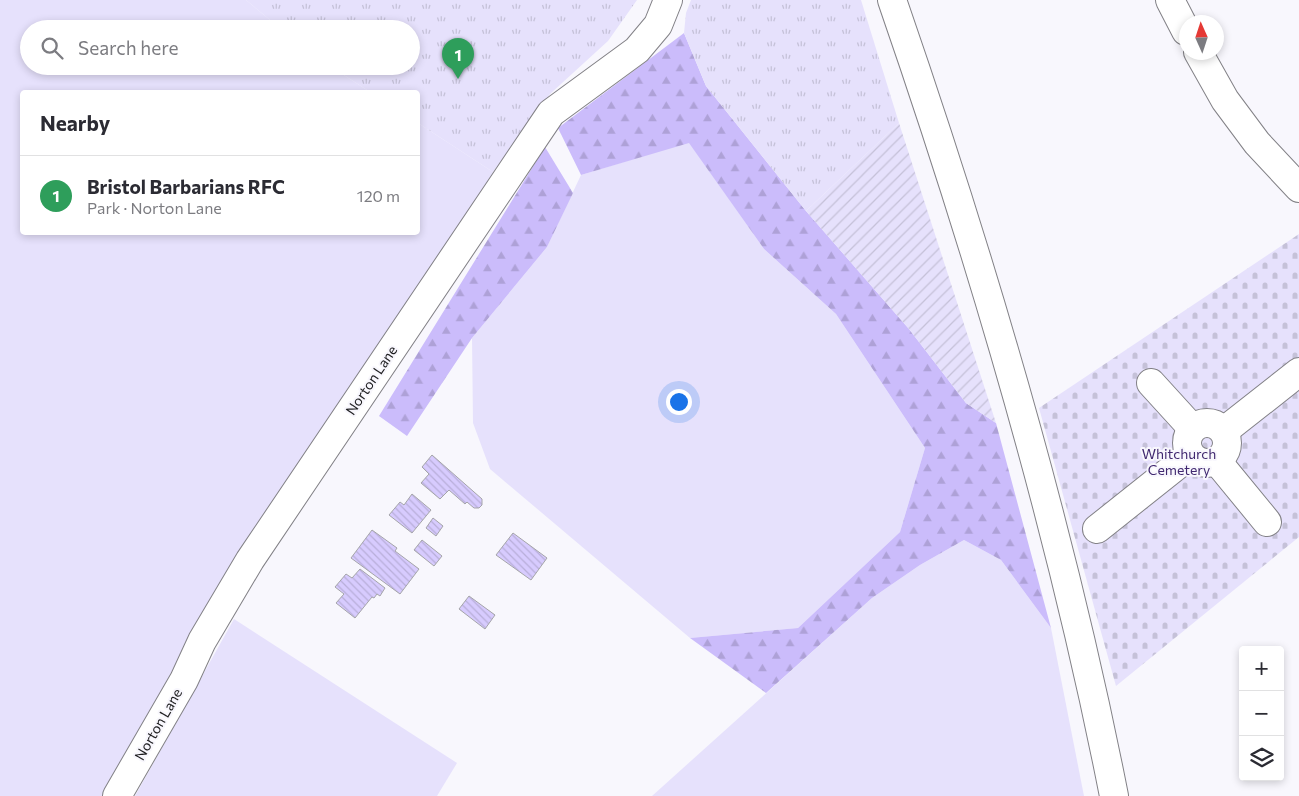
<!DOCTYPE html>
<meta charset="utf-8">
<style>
:root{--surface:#fff;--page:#f7f7f7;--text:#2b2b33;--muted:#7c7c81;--line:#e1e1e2;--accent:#865fd9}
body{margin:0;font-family:Commissioner,sans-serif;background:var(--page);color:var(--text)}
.controls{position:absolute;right:15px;bottom:15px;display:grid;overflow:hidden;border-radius:5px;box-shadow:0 2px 8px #0003}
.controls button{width:45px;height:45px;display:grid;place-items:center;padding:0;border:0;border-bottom:1px solid var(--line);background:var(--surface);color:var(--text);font:25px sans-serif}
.compass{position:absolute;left:1179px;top:15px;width:45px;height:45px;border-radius:50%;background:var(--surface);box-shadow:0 2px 8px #0003;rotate:357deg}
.you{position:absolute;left:678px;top:401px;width:18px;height:18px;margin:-12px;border:4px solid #fff;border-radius:50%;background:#1a73e8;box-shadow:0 0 0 8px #1a73e833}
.badge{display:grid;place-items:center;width:32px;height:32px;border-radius:50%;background:var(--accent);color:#fff;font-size:16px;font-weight:700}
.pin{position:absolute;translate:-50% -41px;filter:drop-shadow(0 1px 2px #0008)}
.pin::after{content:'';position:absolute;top:26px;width:18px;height:15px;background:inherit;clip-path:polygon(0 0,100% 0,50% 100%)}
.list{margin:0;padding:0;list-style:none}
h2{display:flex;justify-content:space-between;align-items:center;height:65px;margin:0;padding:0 20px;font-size:21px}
h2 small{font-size:16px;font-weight:400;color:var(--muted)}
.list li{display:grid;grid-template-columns:32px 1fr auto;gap:15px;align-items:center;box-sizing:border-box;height:80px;padding:0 20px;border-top:1px solid var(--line)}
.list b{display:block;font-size:19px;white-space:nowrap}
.list p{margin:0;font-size:16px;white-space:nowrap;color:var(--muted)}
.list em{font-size:16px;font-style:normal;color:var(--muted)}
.icon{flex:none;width:28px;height:28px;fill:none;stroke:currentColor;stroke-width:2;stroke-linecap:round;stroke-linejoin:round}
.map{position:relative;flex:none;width:1299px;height:796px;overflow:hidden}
.search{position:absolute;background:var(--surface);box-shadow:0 2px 8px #0003;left:20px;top:20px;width:400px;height:55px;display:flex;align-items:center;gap:12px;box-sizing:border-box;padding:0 18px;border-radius:28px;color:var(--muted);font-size:19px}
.panel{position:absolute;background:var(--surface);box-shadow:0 2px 8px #0003;left:20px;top:90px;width:400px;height:145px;border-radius:5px}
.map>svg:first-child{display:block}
.grass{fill:#e6e1fc}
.forest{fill:url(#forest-firs)}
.cemetery{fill:url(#cemetery-stones)}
.park{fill:url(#park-tufts)}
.garden{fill:url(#garden-furrows)}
.building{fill:url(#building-back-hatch);stroke:#a5a5a9}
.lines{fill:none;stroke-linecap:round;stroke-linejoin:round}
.minor-casing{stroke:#828186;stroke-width:30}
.highway-casing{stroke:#828186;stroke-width:30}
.minor{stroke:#fff;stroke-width:28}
.highway{stroke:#fff;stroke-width:28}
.labels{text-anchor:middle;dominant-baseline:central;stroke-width:4;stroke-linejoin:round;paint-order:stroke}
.street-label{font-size:14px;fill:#1d1d1f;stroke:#f8f7fd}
.park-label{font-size:14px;fill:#412970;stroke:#f8f7fd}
</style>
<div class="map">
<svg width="1299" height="796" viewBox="0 0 1299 796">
<defs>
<pattern id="forest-firs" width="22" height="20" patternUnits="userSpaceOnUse" patternTransform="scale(1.25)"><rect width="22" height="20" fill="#cbbcfb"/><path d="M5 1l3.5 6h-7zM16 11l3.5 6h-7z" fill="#aea1d7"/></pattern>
<pattern id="cemetery-stones" width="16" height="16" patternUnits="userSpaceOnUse" patternTransform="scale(1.25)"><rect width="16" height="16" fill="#e6e1fc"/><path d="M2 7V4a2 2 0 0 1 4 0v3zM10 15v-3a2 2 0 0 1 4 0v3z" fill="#c5c1d8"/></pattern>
<pattern id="park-tufts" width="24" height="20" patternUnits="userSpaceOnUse" patternTransform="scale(1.25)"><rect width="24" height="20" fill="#e6e1fc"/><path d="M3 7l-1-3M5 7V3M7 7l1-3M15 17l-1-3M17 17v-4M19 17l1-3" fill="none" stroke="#c5c1d8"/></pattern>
<pattern id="garden-furrows" width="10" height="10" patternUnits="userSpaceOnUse" patternTransform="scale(1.25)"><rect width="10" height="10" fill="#e6e1fc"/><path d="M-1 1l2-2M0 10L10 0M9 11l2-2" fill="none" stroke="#c5c1d8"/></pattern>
<pattern id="building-back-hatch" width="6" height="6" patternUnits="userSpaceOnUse" patternTransform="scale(1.25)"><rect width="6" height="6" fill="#d7cbfe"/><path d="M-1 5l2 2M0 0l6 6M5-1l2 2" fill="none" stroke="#b8aed9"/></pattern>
</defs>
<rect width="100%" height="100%" fill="#f8f7fd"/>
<g class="grass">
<path d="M0,0H246L281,29H29V66H330L370,92H22V232H418V123L493,172L485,189L106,796H0Z"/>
<path d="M689,142L764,249L836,314L925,448L900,532L798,628L690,638L490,469L473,423L472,338L547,247L581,175Z"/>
<path d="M964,540L1001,560L1051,628L1084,796H652L872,598L920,565Z"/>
<path d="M234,619L457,763L437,796H135Z"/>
</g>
<g class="forest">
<path d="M684,33L706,86L806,211L909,329L966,403L996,423L1051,628L1001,560L964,540L920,565L872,598L766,693L690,638L798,628L900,532L925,448L836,314L764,249L689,143L581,175L558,128Z"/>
<path d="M545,147L573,193L547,247L472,338L407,436L379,416Z"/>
</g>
<path class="cemetery" d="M1299,234V537L1116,686L1039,408Z"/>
<g class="park">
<path d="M246,0H637L608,41L550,94L493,172L418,123V92H370L330,66H411V29H281Z"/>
<path d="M691,0H861L899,123L806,211L706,86L684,33L686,13Z"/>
</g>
<path class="garden" d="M899,123L996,423L966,403L909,329L806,211Z"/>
<g class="building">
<path d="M432,455L482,499V505L479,508H474L467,502L465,504L449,490L440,499L421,483L429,474L422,467Z"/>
<path d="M412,494L431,510L412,533L389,515L400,502L404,505Z"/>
<path d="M433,518L443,526L436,536L426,528Z"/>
<path d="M372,530L397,548L395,551L419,569L400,594L351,558Z"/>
<path d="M513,533L547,558L531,580L496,555Z"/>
<path d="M422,540L442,556L434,566L414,550Z"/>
<path d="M360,569L385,588L380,596L377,594L374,598L372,597L355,618L336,603L344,594L335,587L346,574L352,578Z"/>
<path d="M469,596L495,615L485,629L459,609Z"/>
</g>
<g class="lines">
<defs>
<g id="minor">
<path d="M1170,0L1186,31"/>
<path d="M1198,52L1225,100L1257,143L1299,188"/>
<path d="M1151,383L1192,428"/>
<circle cx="1207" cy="443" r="20"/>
<path d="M1224,431L1299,372"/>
<path d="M1217,461L1267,522"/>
<path d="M1097,529L1190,455"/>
<path d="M117,796L184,680L202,641L250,560L551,113L637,50L658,25L668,0"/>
</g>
<path id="highway" d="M892,0C982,260 1061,526 1114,796"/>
</defs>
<use href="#minor" class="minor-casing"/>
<use href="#highway" class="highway-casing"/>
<use href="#minor" class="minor"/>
<use href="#highway" class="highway"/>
</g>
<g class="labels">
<g class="street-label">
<text transform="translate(371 380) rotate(-56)">Norton Lane</text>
<text transform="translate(158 724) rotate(-60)">Norton Lane</text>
</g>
<g class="park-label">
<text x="1179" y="453">Whitchurch<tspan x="1179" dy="16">Cemetery</tspan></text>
</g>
</g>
</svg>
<div class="controls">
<button>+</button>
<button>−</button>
<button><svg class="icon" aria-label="layers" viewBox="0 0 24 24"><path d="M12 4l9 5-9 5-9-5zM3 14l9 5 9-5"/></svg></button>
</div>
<svg class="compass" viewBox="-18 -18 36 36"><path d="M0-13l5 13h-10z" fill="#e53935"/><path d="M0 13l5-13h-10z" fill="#7c7c81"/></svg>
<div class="you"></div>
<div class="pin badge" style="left:458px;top:79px;background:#2e9e5b">1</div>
<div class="search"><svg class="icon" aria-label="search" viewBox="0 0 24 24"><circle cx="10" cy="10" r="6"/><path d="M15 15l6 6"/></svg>Search here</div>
<section class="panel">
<h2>Nearby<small></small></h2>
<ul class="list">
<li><span class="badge" style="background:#2e9e5b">1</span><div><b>Bristol Barbarians RFC</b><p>Park · Norton Lane</p></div><em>120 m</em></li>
</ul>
</section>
</div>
